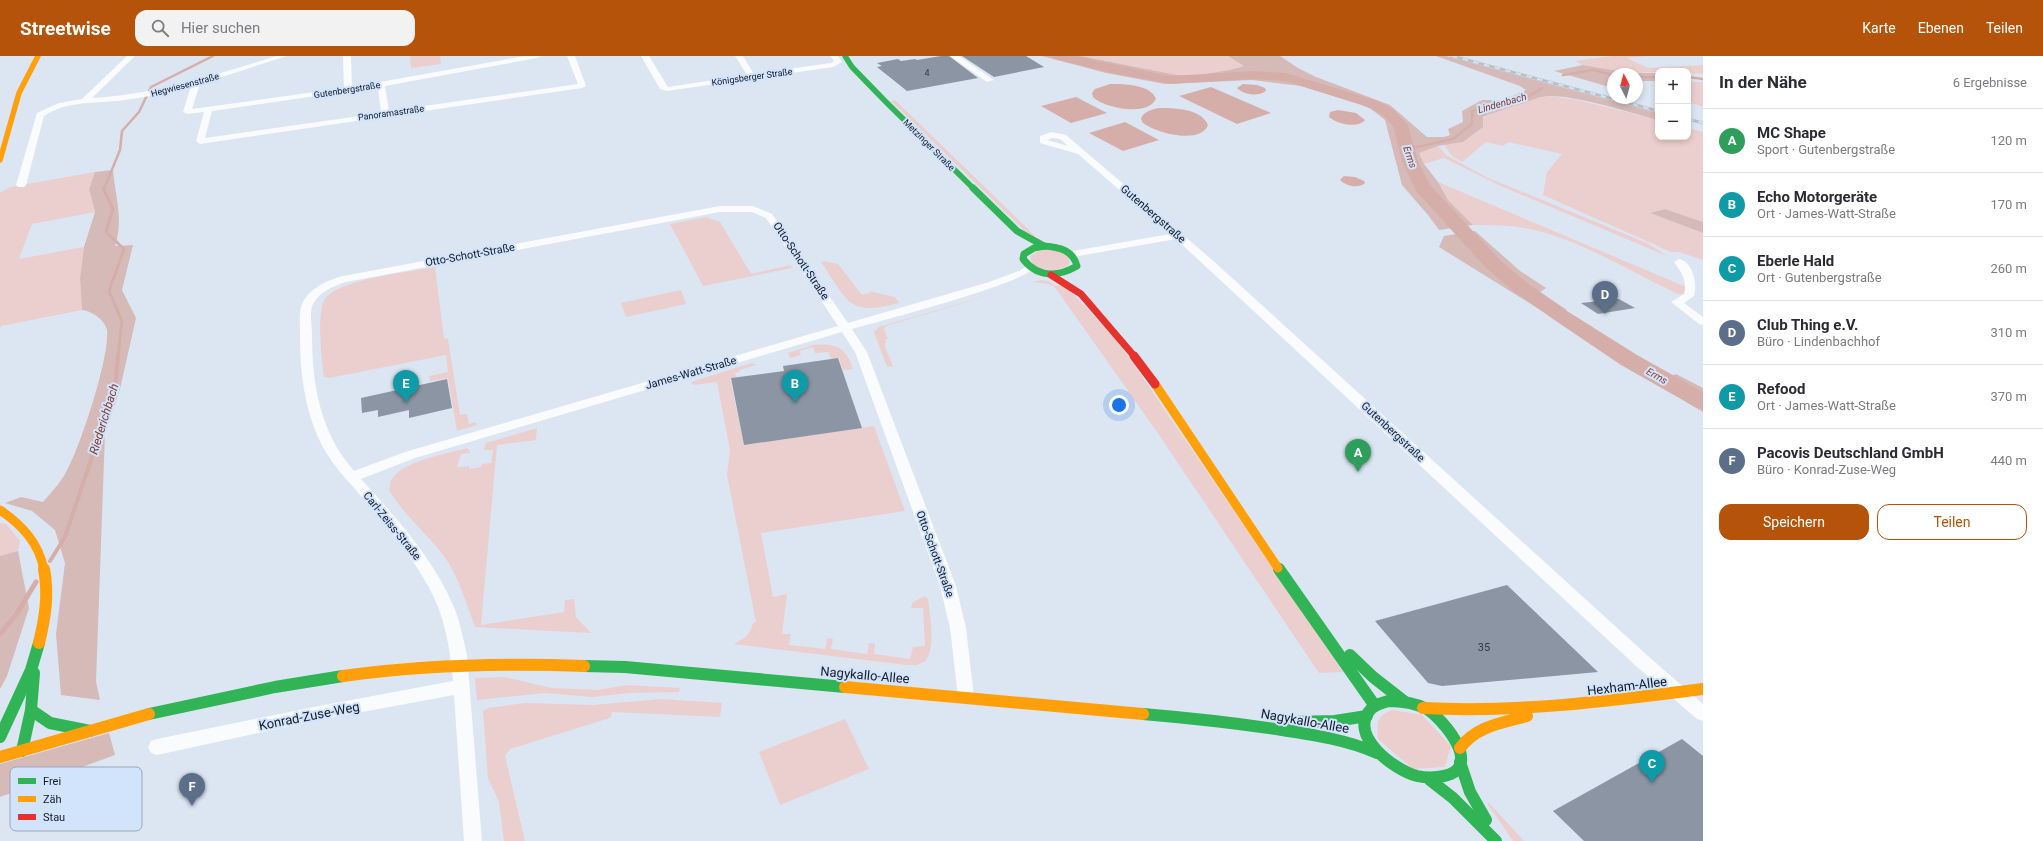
<!DOCTYPE html>
<html lang="de">
<meta charset="utf-8">
<style>
:root{--surface:#fff;--page:#f2f2f3;--text:#2b2b33;--muted:#7c7c81;--line:#e1e1e2;--accent:#b45309}
body{margin:0;font-family:Roboto,sans-serif;background:var(--page);color:var(--text)}
.controls{position:absolute;right:12px;top:12px;display:grid;overflow:hidden;border-radius:8px;box-shadow:0 2px 6px #0003}
.controls button{width:36px;height:36px;display:grid;place-items:center;padding:0;border:0;border-bottom:1px solid var(--line);background:var(--surface);color:var(--text);font:20px sans-serif}
.compass{position:absolute;left:1607px;top:12px;width:36px;height:36px;border-radius:50%;background:var(--surface);box-shadow:0 2px 6px #0003;rotate:354deg}
.you{position:absolute;left:1119px;top:349px;width:14px;height:14px;margin:-10px;border:3px solid #fff;border-radius:50%;background:#1a73e8;box-shadow:0 0 0 6px #1a73e833}
.badge{display:grid;place-items:center;width:26px;height:26px;border-radius:50%;background:var(--accent);color:#fff;font-size:13px;font-weight:700}
.pin{position:absolute;translate:-50% -33px;filter:drop-shadow(0 1px 2px #0008)}
.pin::after{content:'';position:absolute;top:21px;width:14px;height:12px;background:inherit;clip-path:polygon(0 0,100% 0,50% 100%)}
.list{margin:0;padding:0;list-style:none}
h2{display:flex;justify-content:space-between;align-items:center;height:52px;margin:0;padding:0 16px;font-size:17px}
h2 small{font-size:13px;font-weight:400;color:var(--muted)}
.list li{display:grid;grid-template-columns:26px 1fr auto;gap:12px;align-items:center;box-sizing:border-box;height:64px;padding:0 16px;border-top:1px solid var(--line)}
.list b{display:block;font-size:15px;white-space:nowrap}
.list p{margin:0;font-size:13px;white-space:nowrap;color:var(--muted)}
.list em{font-size:13px;font-style:normal;color:var(--muted)}
.actions{display:flex;gap:8px;padding:12px 16px}
.actions a{flex:1;padding:9px 0;border:1px solid var(--accent);border-radius:12px;text-align:center;font-size:14px;color:var(--accent)}
.actions .main{background:var(--accent);color:#fff}
.icon{flex:none;width:22px;height:22px;fill:none;stroke:currentColor;stroke-width:2;stroke-linecap:round;stroke-linejoin:round}
.map{position:relative;flex:none;width:1703px;height:785px;overflow:hidden}
header{display:flex;align-items:center;gap:24px;box-sizing:border-box;height:56px;padding:0 20px;background:var(--accent);color:#fff}
header strong{font-size:19px}
nav{display:flex;gap:22px;margin-inline-start:auto;font-size:14px}
.search{width:280px;height:36px;background:var(--page);display:flex;align-items:center;gap:10px;box-sizing:border-box;padding:0 14px;border-radius:12px;color:var(--muted);font-size:15px}
main{display:flex}
aside{flex:1;background:var(--surface)}
.map>svg:first-child{display:block}
.green{fill:#ebcfce}
.forest{fill:#d6bab8}
.water{fill:#d6aea9}
.lines{fill:none;stroke-linecap:round;stroke-linejoin:round}
.stream-far3{stroke:#d6aea9;stroke-width:2.5}
.stream-far2{stroke:#d6aea9;stroke-width:3}
.stream-far1{stroke:#d6aea9;stroke-width:4}
.stream{stroke:#d6aea9;stroke-width:5}
.river{fill:#d6aea9;fill-rule:evenodd}
.building{fill:#8c95a3}
.street{fill:#fafbfd;fill-rule:evenodd}
.fast-far3{stroke:#30b455;stroke-width:5.5}
.fast-far2{stroke:#30b455;stroke-width:7}
.fast-far1{stroke:#30b455;stroke-width:9}
.fast{stroke:#30b455;stroke-width:12}
.slow-far2{stroke:#ff9f0a;stroke-width:5.5}
.slow-far1{stroke:#ff9f0a;stroke-width:9}
.slow{stroke:#ff9f0a;stroke-width:12}
.jam-far1{stroke:#e5322d;stroke-width:7}
.jam{stroke:#e5322d;stroke-width:9}
.rail-casing{stroke:#bdc0c3;stroke-width:3}
.rail{stroke:#d2e3fc;stroke-width:2;stroke-dasharray:5.5;stroke-linecap:butt}
.labels{text-anchor:middle;dominant-baseline:central;stroke-width:4;stroke-linejoin:round;paint-order:stroke}
.number-label{font-size:9px;fill:#323a45}
.far-street-label{font-size:9px;fill:#141c26;stroke:#d2e3fc}
.far-water-label{font-size:10px;font-style:italic;fill:#843a2b;stroke:#d2e3fc}
.street-label{font-size:11px;fill:#141c26;stroke:#d2e3fc}
.near-number-label{font-size:11px;fill:#323a45}
.water-label{font-size:12px;font-style:italic;fill:#843a2b;stroke:#d2e3fc}
.near-street-label{font-size:13px;fill:#141c26;stroke:#d2e3fc}
.key{fill:#d2e3fc;stroke:#99a7bc;stroke-width:1}
.key-label{font-size:11px;fill:#141c26}
</style>
<header>
<strong>Streetwise</strong>
<div class="search"><svg class="icon" aria-label="search" viewBox="0 0 24 24"><circle cx="10" cy="10" r="6"/><path d="M15 15l6 6"/></svg>Hier suchen</div>
<nav><a>Karte</a><a>Ebenen</a><a>Teilen</a></nav>
</header>
<main>
<div class="map">
<svg width="1703" height="785" viewBox="0 0 1703 785">
<rect width="100%" height="100%" fill="#dce5f2"/>
<g class="green">
<path d="M410,0H440L441,8L411,12Z"/>
<path d="M1081,0H1228L1245,9L1229,14L1199,19H1177Z"/>
<path d="M1612,0H1647L1627,2L1648,12L1703,9V18L1688,17V15L1630,17L1583,9L1575,5Z"/>
<path d="M1688,26H1703V51L1688,46Z"/>
<path d="M1550,40L1578,44L1658,64V81H1688V72L1703,76V166L1665,153L1650,157L1703,177V204L1679,196H1671L1543,139L1547,116L1562,98L1508,86L1503,90L1486,86L1462,106L1452,100L1444,89L1463,86L1483,62L1501,53L1518,49L1534,42Z"/>
<path d="M895,44L1030,175L1036,181L1027,177L891,45Z"/>
<path d="M1438,90L1446,99L1486,121L1647,187L1667,200L1503,131L1444,102L1424,108L1419,97Z"/>
<path d="M95,116L89,133L95,156L32,168L19,203L84,191L80,222L82,254L1,270L0,273V137L10,131Z"/>
<path d="M1438,126L1686,231V238H1678C1628,215 1579,182 1525,172C1508,169 1490,169 1473,169L1448,144Z"/>
<path d="M706,161L720,166L751,218L791,209L792,212L703,230L670,168Z"/>
<path d="M1048,193L1056,194L1068,200L1070,208C1058,216 1045,216 1032,208L1030,200L1040,194Z"/>
<path d="M824,205L838,208L862,239L870,237L869,235L895,241L899,247C847,261 848,245 821,206Z"/>
<path d="M435,211L444,282L448,283L460,359L467,358L469,368L475,366L477,369L457,375L448,322L430,325L429,320L448,316L446,299L329,322L324,321C322,305 316,255 325,243C338,223 411,216 435,211Z"/>
<path d="M1041,224L1048,225L1056,230L1062,229L1070,235L1118,285L1343,616L1319,617L1155,373L1054,230L1048,228L1034,226L886,270L884,273L888,283H886L885,290L893,310L887,311L874,276L879,271Z"/>
<path d="M681,234L686,248L626,261L621,247Z"/>
<path d="M814,289C836,287 846,291 853,313L843,314L839,302L831,303L828,296L815,297L813,291L799,295L801,299L790,302L788,297Z"/>
<path d="M751,307L756,309L740,314L739,316L735,317L736,321L730,322L744,389L874,370L905,455L761,477L773,541L787,538L782,578H791L789,589L825,593L827,582L833,583L831,593L867,598L869,587L875,588L874,598L910,603L913,591L925,590L923,552H911L913,546L925,540L928,543C930,563 936,587 926,605L917,609H907L734,588C744,583 750,579 753,567L756,566L727,419L730,394L717,326L694,329L691,326Z"/>
<path d="M537,372L536,384L497,389L481,569L564,556L565,544L574,543L576,561L591,577L475,571C467,549 458,519 444,500C426,477 404,459 389,434C390,431 390,427 391,425C400,405 447,398 467,392L469,394L470,397L461,398L457,411L469,410V413L481,411L482,408L491,407L493,394H484L486,387Z"/>
<path d="M0,467L6,468L20,485L18,495L0,500Z"/>
<path d="M505,621L551,632L598,634L627,629L680,632L679,636L629,637L592,641L545,637L477,644L475,622Z"/>
<path d="M661,643L722,647L720,661L612,656L610,662L510,693L505,700L525,785H504L499,746L488,722L483,655L488,652L525,647L593,649Z"/>
<path d="M1393,654L1422,659L1451,690L1445,711L1413,713L1378,683C1377,667 1376,659 1393,654Z"/>
<path d="M845,663L869,713L780,749L759,696Z"/>
<path d="M1487,747H1489L1524,785H1513Z"/>
</g>
<g class="forest">
<path d="M1042,0H1081L1177,19H1199L1229,14L1244,10L1228,0H1280L1298,12L1316,21L1390,49L1427,81H1444L1450,79L1448,73L1463,66L1462,55L1482,44H1500L1513,40L1526,34L1520,30L1436,0H1446L1658,57V64C1628,56 1579,40 1550,40C1538,40 1529,46 1517,49C1505,53 1495,56 1483,61V71L1463,86L1438,90L1419,97L1424,108L1438,126L1448,144L1473,169L1439,174L1428,159L1402,129L1385,64L1371,53L1357,47L1301,30L1252,24L1165,28L1106,17Z"/>
<path d="M1583,9L1630,17H1658V25H1637V18H1613V32L1554,15Z"/>
<path d="M113,114C115,140 124,164 115,190L133,189L122,234L136,262L120,333L105,377L96,626L100,644L61,639L56,578L65,507L55,474L32,455L5,447L21,441L43,446C50,438 58,429 64,420C79,396 110,301 107,274C105,264 92,255 82,254L80,222L84,191L95,156L89,133L95,116Z"/>
<path d="M1665,153L1703,166V177L1650,157Z"/>
<path d="M1475,175L1520,215L1546,232L1540,236L1567,254L1547,258L1439,191L1444,180Z"/>
<path d="M1676,318L1703,332V356L1688,347L1667,321Z"/>
<path d="M18,495L29,552L7,620L0,633V500Z"/>
<path d="M109,677L115,699L0,741V708Z"/>
</g>
<g class="water">
<path d="M1110,28C1124,28 1150,28 1156,43C1147,61 1104,52 1093,41L1092,37L1095,33Z"/>
<path d="M1243,28L1257,29L1265,32L1266,35C1258,41 1244,39 1237,32Z"/>
<path d="M1211,31L1271,57L1237,68L1179,40Z"/>
<path d="M1076,41L1107,57L1071,67L1041,50Z"/>
<path d="M1158,52C1174,52 1201,52 1208,69C1201,89 1154,77 1142,66L1141,62C1145,55 1151,54 1158,52Z"/>
<path d="M1338,54L1356,57L1365,64C1357,73 1337,68 1329,61L1330,56Z"/>
<path d="M1125,66L1159,84L1123,95L1089,77Z"/>
<path d="M1344,120L1355,121L1364,125L1365,127C1358,133 1346,130 1340,124Z"/>
</g>
<g class="lines">
<g class="stream-far3">
<path d="M1563,19L1594,14L1613,19"/>
<path d="M1637,21H1658"/>
<path d="M1688,21L1703,23"/>
<path d="M1408,93L1453,83L1472,68V55L1498,47L1524,43L1542,32"/>
<path d="M104,133L120,94L122,75L139,56L151,31L213,0"/>
</g>
<path class="stream-far2" d="M103,132L113,153L106,176L124,193L109,235L122,265L118,301"/>
<path class="stream-far1" d="M50,505L65,481L115,333L118,300"/>
<path class="stream" d="M0,578L16,559L36,526"/>
<path class="river" d="M1052,0H1075L1170,20L1255,15L1286,17L1378,45L1394,54L1408,69L1418,105L1430,129L1499,203L1526,226L1567,255L1637,299L1703,336V353L1695,351L1621,309L1553,263L1512,234L1485,211L1416,135L1402,105L1393,70L1384,60L1368,51L1285,25L1255,23L1170,28L1112,17L1054,3Z"/>
</g>
<g class="building">
<path d="M941,0H949L978,22L907,35L877,11L882,10L877,7L898,3L901,5L915,3L917,4Z"/>
<path d="M962,0H1026L1044,11L994,21Z"/>
<path d="M1619,243L1635,252L1598,258L1581,247Z"/>
<path d="M838,302L862,372L744,389L731,322L784,315L783,310Z"/>
<path d="M447,323L452,352L409,362V354L378,361V354L362,357L361,342Z"/>
<path d="M1507,529L1598,616L1442,630L1428,627L1375,565Z"/>
<path d="M1682,683L1703,700V785H1584L1553,755Z"/>
</g>
<g class="lines">
<g class="street">
<path d="M127,0H135L92,42C155,39 216,19 276,0H287L200,28L192,53L344,32L343,0H351L352,31L525,0H541L537,2L385,30L389,55L578,28L567,0H575L586,30L582,32L200,88L196,85L204,56L187,58L183,56L191,30C169,36 147,41 125,44C97,48 67,44 44,60L26,129L24,131H18L16,129L37,57L59,47L82,43ZM378,31L381,57L205,82L212,55Z"/>
<path d="M641,0H649L668,31L747,19L735,0H743L754,18L831,7L834,5L830,0H838L842,6L833,11L667,35L660,33Z"/>
<path d="M950,0H959L994,24L987,26Z"/>
<path d="M1051,76L1066,79L1210,202L1648,600L1703,648V665L1697,663L1636,610L1176,183L1073,201L1069,200L1068,198L1073,195L1170,178L1078,98L1040,87V80ZM1052,82L1060,83L1068,90L1047,84Z"/>
<path d="M720,150H753L772,158L848,267L989,226L1019,215L1029,209L1034,212C1022,228 880,265 852,273L867,296L956,530L966,572L974,641L972,646L966,648L960,646L958,641L950,572L940,530L855,296L842,276L415,402L361,423C395,460 433,502 453,549C460,565 463,582 467,599L482,785H464L454,639L314,665L157,699L151,697L148,691L151,685L157,683L314,651L453,625C450,592 445,560 428,530C409,495 381,464 355,433C345,422 335,411 327,398C305,362 300,319 300,278C300,270 299,260 301,251C306,234 327,224 343,220ZM720,156H752L766,162L838,270L405,396L354,415C320,376 312,328 312,278C312,268 309,256 313,248C319,236 334,230 346,226Z"/>
<path d="M1679,203C1693,206 1698,228 1694,240L1684,247L1703,261V269L1699,268L1671,246L1684,238C1688,225 1681,216 1674,206Z"/>
</g>
<path class="fast-far3" d="M845,0L852,11L885,45L974,133"/>
<g class="fast-far2">
<path d="M973,132L1017,175L1044,190"/>
<path d="M1044,190C1059,191 1073,194 1077,210C1058,221 1038,222 1023,203L1024,198L1034,192Z"/>
</g>
<path class="fast-far1" d="M1278,512L1279,514"/>
<g class="fast">
<path d="M1279,513L1375,650"/>
<path d="M1350,599L1373,621L1405,646"/>
<path d="M584,610L625,611L845,631"/>
<path d="M1388,645C1401,645 1415,647 1427,653C1444,664 1484,712 1444,720C1435,722 1426,722 1417,720C1394,714 1347,679 1371,653C1375,648 1383,647 1388,645Z"/>
<path d="M31,654L50,667L90,675"/>
<path d="M149,658L275,631L343,620"/>
<path d="M1143,658C1190,662 1236,667 1282,674C1315,679 1347,684 1377,697"/>
<path d="M1288,666L1335,665L1367,660"/>
<path d="M0,681L31,614L39,587"/>
<path d="M22,695L31,654L34,617"/>
<path d="M1460,706L1470,736L1486,764"/>
<path d="M1430,724L1453,742L1496,785"/>
</g>
<path class="slow-far2" d="M0,104L19,37L38,0"/>
<g class="slow-far1">
<path d="M1155,328L1278,512"/>
<path d="M0,454C22,469 39,487 44,514"/>
</g>
<g class="slow">
<path d="M39,587C45,562 49,539 44,513"/>
<path d="M343,620C423,609 503,607 584,610"/>
<path d="M845,631L1143,658"/>
<path d="M1423,652C1517,657 1610,645 1703,633"/>
<path d="M1460,692C1476,670 1502,667 1527,660"/>
<path d="M0,701L149,658"/>
</g>
<path class="jam-far1" d="M1051,219L1081,238L1135,301"/>
<path class="jam" d="M1134,300L1155,328"/>
<defs>
<g id="rail">
<path d="M1452,0L1658,55"/>
<path d="M1688,63L1703,67"/>
</g>
</defs>
<use href="#rail" class="rail-casing"/>
<use href="#rail" class="rail"/>
</g>
<g class="labels">
<g class="number-label">
<text x="927" y="17">4</text>
</g>
<g class="far-street-label">
<text transform="translate(752 21) rotate(-8)">Königsberger Straße</text>
<text transform="translate(185 29) rotate(-15)">Hegwiesenstraße</text>
<text transform="translate(347 34) rotate(-9)">Gutenbergstraße</text>
<text transform="translate(391 57) rotate(-8)">Panoramastraße</text>
<text transform="translate(929 89) rotate(45)">Metzinger Straße</text>
</g>
<g class="far-water-label">
<text transform="translate(1502 47) rotate(-16)">Lindenbach</text>
<text transform="translate(1410 101) rotate(71)">Erms</text>
<text transform="translate(1657 320) rotate(30)">Erms</text>
</g>
<g class="street-label">
<text transform="translate(1153 158) rotate(41)">Gutenbergstraße</text>
<text transform="translate(470 199) rotate(-10)">Otto-Schott-Straße</text>
<text transform="translate(801 205) rotate(56)">Otto-Schott-Straße</text>
<text transform="translate(691 317) rotate(-16)">James-Watt-Straße</text>
<text transform="translate(1393 376) rotate(43)">Gutenbergstraße</text>
<text transform="translate(392 470) rotate(51)">Carl-Zeiss-Straße</text>
<text transform="translate(935 498) rotate(70)">Otto-Schott-Straße</text>
</g>
<g class="near-number-label">
<text x="1484" y="591">35</text>
</g>
<g class="water-label">
<text transform="translate(104 363) rotate(-73)">Riederichbach</text>
</g>
<g class="near-street-label">
<text transform="translate(865 619) rotate(5)">Nagykallo-Allee</text>
<text transform="translate(1627 630) rotate(-7)">Hexham-Allee</text>
<text transform="translate(309 660) rotate(-11)">Konrad-Zuse-Weg</text>
<text transform="translate(1305 665) rotate(10)">Nagykallo-Allee</text>
</g>
</g>
<rect x="10" y="711" width="132" height="64" rx="6" class="key"/>
<rect x="18" y="722" width="18" height="6" fill="#30b455"/>
<rect x="18" y="740" width="18" height="6" fill="#ff9f0a"/>
<rect x="18" y="758" width="18" height="6" fill="#e5322d"/>
<g class="key-label">
<text x="43" y="729">Frei</text>
<text x="43" y="747">Zäh</text>
<text x="43" y="765">Stau</text>
</g>
</svg>
<div class="controls">
<button>+</button>
<button>−</button>
</div>
<svg class="compass" viewBox="-18 -18 36 36"><path d="M0-13l5 13h-10z" fill="#e53935"/><path d="M0 13l5-13h-10z" fill="#7c7c81"/></svg>
<div class="you"></div>
<div class="pin badge" style="left:1358px;top:416px;background:#2e9e5b">A</div>
<div class="pin badge" style="left:795px;top:347px;background:#0f9aa8">B</div>
<div class="pin badge" style="left:1652px;top:727px;background:#0f9aa8">C</div>
<div class="pin badge" style="left:1605px;top:258px;background:#5c6f8a">D</div>
<div class="pin badge" style="left:406px;top:347px;background:#0f9aa8">E</div>
<div class="pin badge" style="left:192px;top:750px;background:#5c6f8a">F</div>
</div>
<aside>
<h2>In der Nähe<small>6 Ergebnisse</small></h2>
<ul class="list">
<li><span class="badge" style="background:#2e9e5b">A</span><div><b>MC Shape</b><p>Sport · Gutenbergstraße</p></div><em>120 m</em></li>
<li><span class="badge" style="background:#0f9aa8">B</span><div><b>Echo Motorgeräte</b><p>Ort · James-Watt-Straße</p></div><em>170 m</em></li>
<li><span class="badge" style="background:#0f9aa8">C</span><div><b>Eberle Hald</b><p>Ort · Gutenbergstraße</p></div><em>260 m</em></li>
<li><span class="badge" style="background:#5c6f8a">D</span><div><b>Club Thing e.V.</b><p>Büro · Lindenbachhof</p></div><em>310 m</em></li>
<li><span class="badge" style="background:#0f9aa8">E</span><div><b>Refood</b><p>Ort · James-Watt-Straße</p></div><em>370 m</em></li>
<li><span class="badge" style="background:#5c6f8a">F</span><div><b>Pacovis Deutschland GmbH</b><p>Büro · Konrad-Zuse-Weg</p></div><em>440 m</em></li>
</ul>
<div class="actions"><a class="main">Speichern</a><a>Teilen</a></div>
</aside>
</main>
